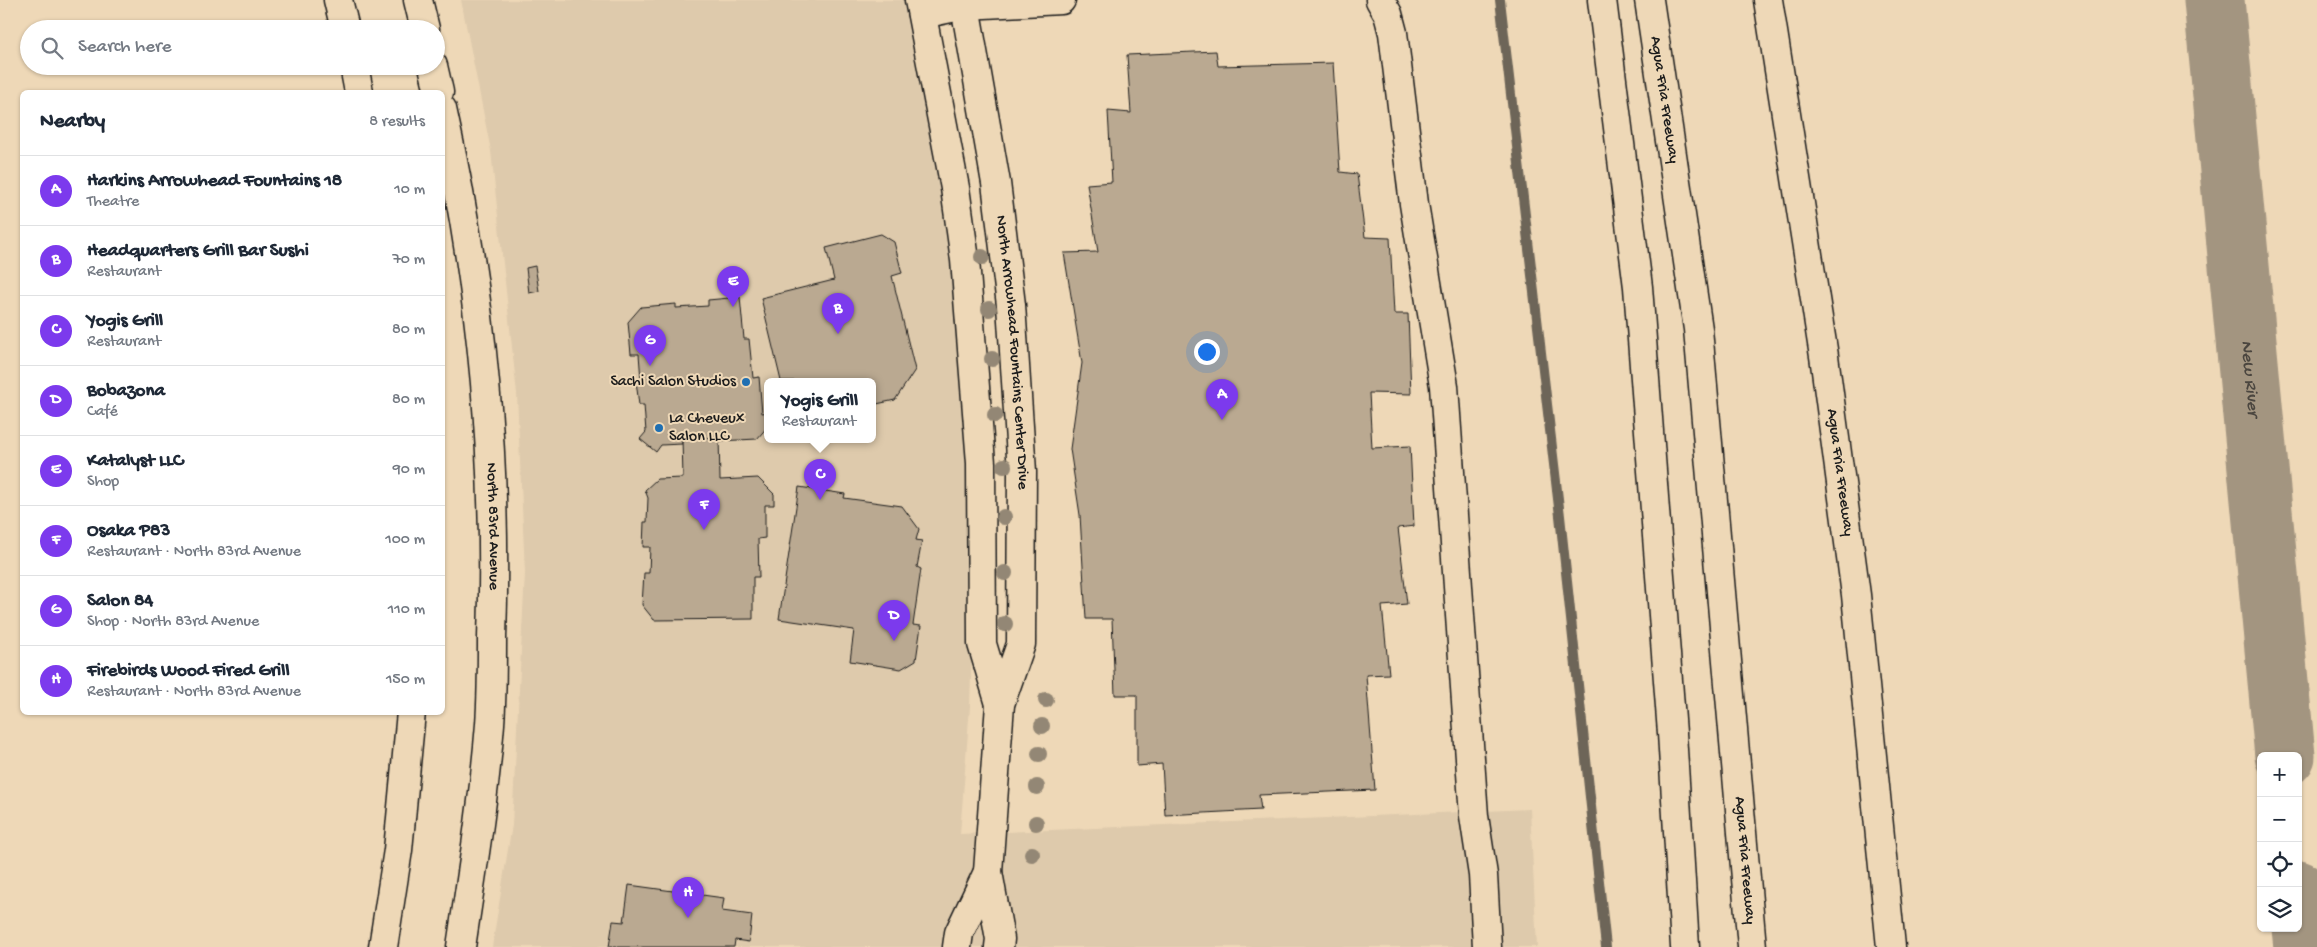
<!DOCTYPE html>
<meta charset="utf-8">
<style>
:root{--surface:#fff;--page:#f2f2f3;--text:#1f2937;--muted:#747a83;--line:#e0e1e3;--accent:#7c3aed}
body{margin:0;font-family:"Gochi Hand",sans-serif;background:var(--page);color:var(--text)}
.controls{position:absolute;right:15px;bottom:15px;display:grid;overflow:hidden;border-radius:8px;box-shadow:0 1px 4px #0004}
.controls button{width:45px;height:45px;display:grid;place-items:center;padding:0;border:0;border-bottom:1px solid var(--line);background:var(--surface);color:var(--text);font:25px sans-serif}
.you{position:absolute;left:1206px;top:351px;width:18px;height:18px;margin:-12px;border:4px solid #fff;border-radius:50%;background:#1a73e8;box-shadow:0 0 0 8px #1a73e833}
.badge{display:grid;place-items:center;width:32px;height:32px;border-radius:50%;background:var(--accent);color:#fff;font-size:16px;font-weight:700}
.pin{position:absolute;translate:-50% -41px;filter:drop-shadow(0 1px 2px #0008)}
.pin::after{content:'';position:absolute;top:26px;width:18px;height:15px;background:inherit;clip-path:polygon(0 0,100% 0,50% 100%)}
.popup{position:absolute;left:764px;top:378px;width:112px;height:65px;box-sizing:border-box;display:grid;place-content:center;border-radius:8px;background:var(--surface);filter:drop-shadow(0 1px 4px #0005);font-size:16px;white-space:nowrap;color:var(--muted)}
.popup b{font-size:19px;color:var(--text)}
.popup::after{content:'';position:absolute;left:50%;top:100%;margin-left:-10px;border:10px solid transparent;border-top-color:var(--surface)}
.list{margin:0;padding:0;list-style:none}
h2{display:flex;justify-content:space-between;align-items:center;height:65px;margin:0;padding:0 20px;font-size:21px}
h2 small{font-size:16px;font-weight:400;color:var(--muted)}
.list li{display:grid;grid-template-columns:32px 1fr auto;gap:15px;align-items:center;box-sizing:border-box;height:70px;padding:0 20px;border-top:1px solid var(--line)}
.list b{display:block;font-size:19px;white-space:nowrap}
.list p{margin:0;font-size:16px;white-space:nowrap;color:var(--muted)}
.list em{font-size:16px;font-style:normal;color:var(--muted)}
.icon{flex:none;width:28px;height:28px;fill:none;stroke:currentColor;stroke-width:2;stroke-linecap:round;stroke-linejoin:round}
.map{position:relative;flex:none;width:2317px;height:947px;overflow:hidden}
.search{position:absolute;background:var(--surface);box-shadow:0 1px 4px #0004;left:20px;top:20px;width:425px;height:55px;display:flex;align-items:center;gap:12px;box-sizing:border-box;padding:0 18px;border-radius:28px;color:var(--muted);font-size:19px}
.panel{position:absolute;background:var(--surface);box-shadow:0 1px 4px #0004;left:20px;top:90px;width:425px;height:625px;border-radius:8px}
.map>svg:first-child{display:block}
.built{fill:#decaac;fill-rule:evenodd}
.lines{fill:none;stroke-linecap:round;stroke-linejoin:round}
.stream{stroke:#6d6558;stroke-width:10}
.river{stroke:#a39580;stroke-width:61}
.building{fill:#baa991;stroke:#1c1c1c}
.secondary-casing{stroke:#1c1c1c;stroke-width:31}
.primary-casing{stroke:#1c1c1c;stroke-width:31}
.highway-casing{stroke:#1c1c1c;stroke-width:31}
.secondary{stroke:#eed8b7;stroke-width:28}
.primary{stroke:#eed8b7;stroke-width:28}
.highway{stroke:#eed8b7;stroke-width:28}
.tree{fill:#938774}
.poi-dot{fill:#1f6fb2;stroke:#eed8b7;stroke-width:2}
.labels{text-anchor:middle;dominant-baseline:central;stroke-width:4;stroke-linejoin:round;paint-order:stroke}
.street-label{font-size:16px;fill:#1c1c1c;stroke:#eed8b7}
.poi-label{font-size:16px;fill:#1c1c1c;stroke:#eed8b7;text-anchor:end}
.water-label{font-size:18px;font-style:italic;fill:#4b463f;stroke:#eed8b7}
</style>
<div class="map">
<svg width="2317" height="947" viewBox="0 0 2317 947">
<rect width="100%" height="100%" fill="#eed8b7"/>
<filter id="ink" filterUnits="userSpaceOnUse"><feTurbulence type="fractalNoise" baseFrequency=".02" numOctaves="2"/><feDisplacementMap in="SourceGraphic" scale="10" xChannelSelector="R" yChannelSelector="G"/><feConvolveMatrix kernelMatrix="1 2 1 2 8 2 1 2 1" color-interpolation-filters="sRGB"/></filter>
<g filter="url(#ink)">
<path class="built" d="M461,0H911L939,135L973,447L974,585L970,706L960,834L1530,809L1537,947H492L512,825L525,573L517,394L491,151ZM768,381H872V439H768Z"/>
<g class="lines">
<path class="stream" d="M1500,0L1560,516L1606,947"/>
<g class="river">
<path id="s1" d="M2214,0L2285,756"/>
<path d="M2298,891L2304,947"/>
</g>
</g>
<g class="building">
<path d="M1216,51L1218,66L1333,63L1340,172L1357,174L1365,237L1390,238L1394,314H1408L1411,394L1369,393L1372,448L1410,446L1414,526L1398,528L1407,604L1382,606L1389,674L1366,675L1375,790L1259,795L1261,810L1165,815L1162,764L1137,766V695H1115L1112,619H1086L1080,515L1070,449L1082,363L1064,253L1098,252L1087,184L1112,182L1108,111L1131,113L1127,55Z"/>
<path d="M881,234L894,242L902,273L892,276L915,370L895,400L872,405V381H781L761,298L834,280L826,248Z"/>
<path d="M535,266L539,291L529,293L526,268Z"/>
<path d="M740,297L744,339H749L753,378L759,377L762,413L768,412V426L757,439L719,441V437L682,439V444L661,445L656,452L640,439L646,432L644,405H639L636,381L641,380L639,354H631L628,322L641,307L676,304V308L708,306V300Z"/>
<path d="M719,437L720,480L758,478L774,494V505H765V538L758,539L759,577H753V619L654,620L642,605L644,573H649L650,547H643L644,522H647L648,498L645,490L657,479L683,478L682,439Z"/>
<path d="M799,487L845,494L844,498L902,506L919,529L916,540L922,541L917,567L921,569L913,625L921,626L916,660L901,669L850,661L854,630L779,619Z"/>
<path d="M629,885L724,898L722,911L752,915L749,942L735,940L734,947H609L613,921L624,922Z"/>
</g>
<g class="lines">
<defs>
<g id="secondary">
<path d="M919,0L955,188L965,260L981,463L982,644L1000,704"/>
<path id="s2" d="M964,0L996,183L1011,305L1022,472L1021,644L1000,704L988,872L1000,939L999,947"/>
<path d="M1380,0L1388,14L1393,33L1414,204L1444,386L1474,816L1483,875L1487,947"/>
<path d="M922,14L965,5L1061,0"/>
<path d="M957,947L959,933L988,872"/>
</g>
<g id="primary">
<path d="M338,0L345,29"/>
<path d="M418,0L425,29"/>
<path d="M354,66L359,92"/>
<path d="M433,66L439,92"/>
<path id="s3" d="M442,109C481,282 498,461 492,639C492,667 492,696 490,724C484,799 472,873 461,947"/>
<path d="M383,947L398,850L411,712"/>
</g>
<g id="highway">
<path d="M1602,0L1638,287L1672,733L1685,947"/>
<path id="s4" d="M1649,0L1698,329L1752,947"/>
<path id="s5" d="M1768,0L1824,356L1856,595L1891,947"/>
</g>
</defs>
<use href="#secondary" class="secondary-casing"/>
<use href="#primary" class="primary-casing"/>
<use href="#highway" class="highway-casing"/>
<use href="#secondary" class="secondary"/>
<use href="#primary" class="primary"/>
<use href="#highway" class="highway"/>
</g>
<g class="tree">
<circle cx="982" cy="257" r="8"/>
<circle cx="989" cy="309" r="8"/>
<circle cx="992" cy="359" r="8"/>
<circle cx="995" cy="415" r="8"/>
<circle cx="1004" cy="466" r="8"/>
<circle cx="1004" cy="517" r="8"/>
<circle cx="1005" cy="573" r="8"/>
<circle cx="1005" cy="624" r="8"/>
<circle cx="1046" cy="700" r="8"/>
<circle cx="1042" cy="726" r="8"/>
<circle cx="1039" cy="754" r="8"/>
<circle cx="1037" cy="787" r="8"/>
<circle cx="1036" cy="823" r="8"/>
<circle cx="1032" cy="854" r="8"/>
</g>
</g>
<g class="poi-dot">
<circle cx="746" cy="382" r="5"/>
<circle cx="659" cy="428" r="5"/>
</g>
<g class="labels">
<g class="street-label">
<text stroke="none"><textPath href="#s4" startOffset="101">Agua Fria Freeway</textPath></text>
<text stroke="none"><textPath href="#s2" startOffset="356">North Arrowhead Fountains Center Drive</textPath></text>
<text stroke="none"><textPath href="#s5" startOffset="478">Agua Fria Freeway</textPath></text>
<text stroke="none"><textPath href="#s3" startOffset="421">North 83rd Avenue</textPath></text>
<text stroke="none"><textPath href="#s4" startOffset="866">Agua Fria Freeway</textPath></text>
</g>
<g class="poi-label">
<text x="736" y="382">Sachi Salon Studios</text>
<text x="669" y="419" text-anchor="start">La Cheveux<tspan x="669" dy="18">Salon LLC</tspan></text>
</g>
<g class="water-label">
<text stroke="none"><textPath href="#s1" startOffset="380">New River</textPath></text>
</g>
</g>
</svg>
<div class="controls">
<button>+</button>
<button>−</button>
<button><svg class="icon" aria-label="locate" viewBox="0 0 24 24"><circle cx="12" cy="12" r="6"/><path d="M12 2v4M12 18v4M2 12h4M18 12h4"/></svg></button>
<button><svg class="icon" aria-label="layers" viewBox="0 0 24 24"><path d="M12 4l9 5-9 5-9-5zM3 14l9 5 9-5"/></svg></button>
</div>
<div class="you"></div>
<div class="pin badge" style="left:1222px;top:420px">A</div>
<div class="pin badge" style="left:838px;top:334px">B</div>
<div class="pin badge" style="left:820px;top:500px">C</div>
<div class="popup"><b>Yogis Grill</b>Restaurant</div>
<div class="pin badge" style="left:894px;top:641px">D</div>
<div class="pin badge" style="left:733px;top:307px">E</div>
<div class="pin badge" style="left:704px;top:530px">F</div>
<div class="pin badge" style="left:650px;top:366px">G</div>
<div class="pin badge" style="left:688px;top:918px">H</div>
<div class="search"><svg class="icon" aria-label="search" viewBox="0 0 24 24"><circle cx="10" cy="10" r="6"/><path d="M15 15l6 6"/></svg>Search here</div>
<section class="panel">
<h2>Nearby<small>8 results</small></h2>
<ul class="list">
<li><span class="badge">A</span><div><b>Harkins Arrowhead Fountains 18</b><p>Theatre</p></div><em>10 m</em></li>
<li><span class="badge">B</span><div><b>Headquarters Grill Bar Sushi</b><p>Restaurant</p></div><em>70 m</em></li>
<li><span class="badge">C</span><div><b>Yogis Grill</b><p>Restaurant</p></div><em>80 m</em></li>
<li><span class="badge">D</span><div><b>Bobazona</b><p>Café</p></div><em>80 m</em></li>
<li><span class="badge">E</span><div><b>Katalyst LLC</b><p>Shop</p></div><em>90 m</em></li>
<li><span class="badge">F</span><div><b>Osaka P83</b><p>Restaurant · North 83rd Avenue</p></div><em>100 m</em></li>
<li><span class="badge">G</span><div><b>Salon 84</b><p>Shop · North 83rd Avenue</p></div><em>110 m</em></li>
<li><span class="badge">H</span><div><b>Firebirds Wood Fired Grill</b><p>Restaurant · North 83rd Avenue</p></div><em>150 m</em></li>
</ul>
</section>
</div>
